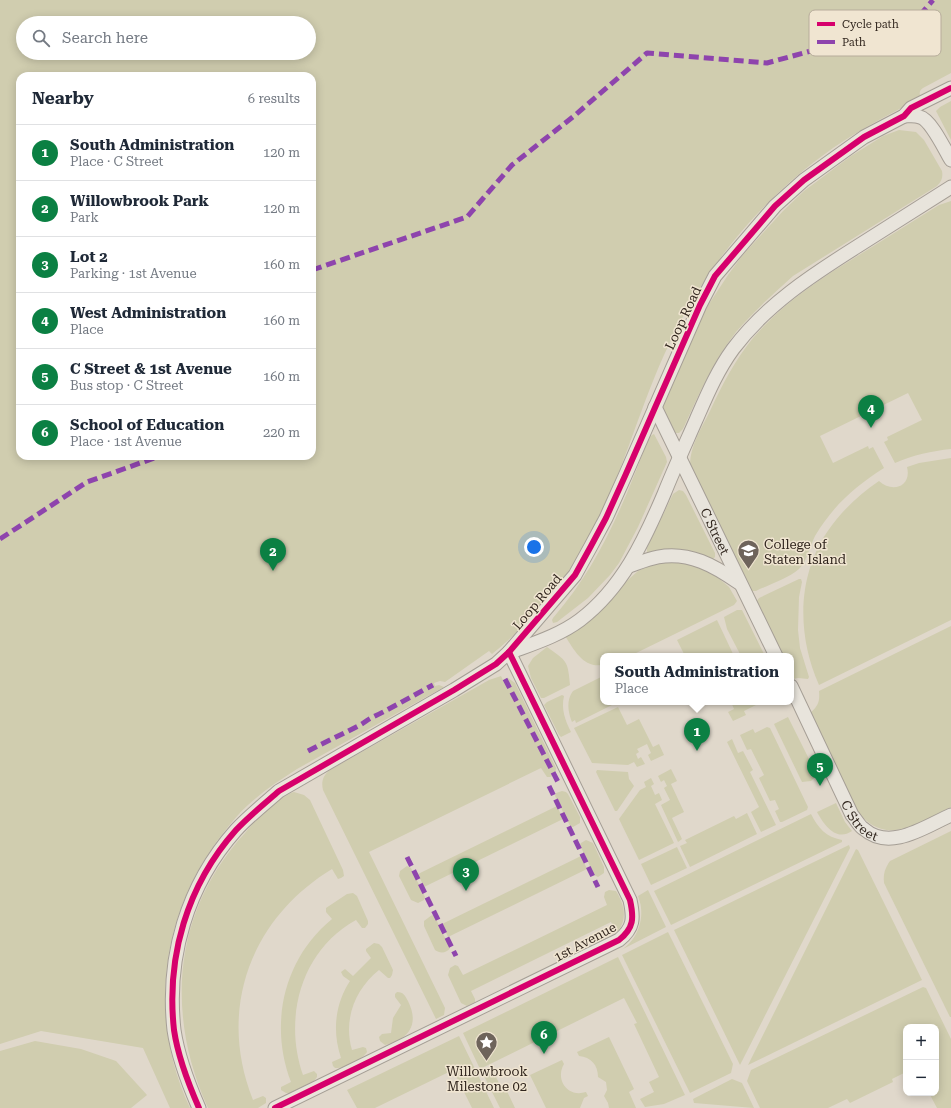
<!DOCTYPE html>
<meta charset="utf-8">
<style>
:root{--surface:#fff;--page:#f6f6f7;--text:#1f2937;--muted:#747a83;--line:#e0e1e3;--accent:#0b8043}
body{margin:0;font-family:"Roboto Serif",serif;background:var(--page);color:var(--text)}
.controls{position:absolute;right:12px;bottom:12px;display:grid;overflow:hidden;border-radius:8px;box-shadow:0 2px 10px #0003}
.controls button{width:36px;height:36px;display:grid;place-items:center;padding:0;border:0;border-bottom:1px solid var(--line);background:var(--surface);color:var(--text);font:20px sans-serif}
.you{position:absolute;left:534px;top:547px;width:14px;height:14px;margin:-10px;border:3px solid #fff;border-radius:50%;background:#1a73e8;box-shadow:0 0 0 6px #1a73e833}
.badge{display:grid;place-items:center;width:26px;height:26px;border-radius:50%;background:var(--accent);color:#fff;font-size:13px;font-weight:700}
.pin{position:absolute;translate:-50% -33px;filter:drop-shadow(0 1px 2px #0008)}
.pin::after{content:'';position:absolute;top:21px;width:14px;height:12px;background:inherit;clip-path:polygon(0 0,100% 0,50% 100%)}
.popup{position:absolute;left:600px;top:653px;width:194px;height:52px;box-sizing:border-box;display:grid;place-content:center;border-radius:8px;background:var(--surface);filter:drop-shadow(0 1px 3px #0005);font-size:13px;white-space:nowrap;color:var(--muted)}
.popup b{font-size:15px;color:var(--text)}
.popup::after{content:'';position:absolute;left:50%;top:100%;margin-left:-8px;border:8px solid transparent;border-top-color:var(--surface)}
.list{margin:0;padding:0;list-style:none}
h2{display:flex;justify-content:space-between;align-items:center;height:52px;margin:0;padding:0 16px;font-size:17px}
h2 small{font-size:13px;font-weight:400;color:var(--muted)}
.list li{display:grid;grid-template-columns:26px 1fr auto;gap:12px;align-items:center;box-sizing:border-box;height:56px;padding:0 16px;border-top:1px solid var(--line)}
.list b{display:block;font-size:15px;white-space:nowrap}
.list p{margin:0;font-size:13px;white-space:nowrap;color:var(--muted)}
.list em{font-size:13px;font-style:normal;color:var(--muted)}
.icon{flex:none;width:22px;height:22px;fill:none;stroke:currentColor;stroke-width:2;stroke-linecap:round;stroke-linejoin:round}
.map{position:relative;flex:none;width:951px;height:1108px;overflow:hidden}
.search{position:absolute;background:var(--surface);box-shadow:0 2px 10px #0003;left:16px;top:16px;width:300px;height:44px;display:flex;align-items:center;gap:10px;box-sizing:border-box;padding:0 14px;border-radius:22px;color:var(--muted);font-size:15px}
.panel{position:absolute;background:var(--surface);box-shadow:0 2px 10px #0003;left:16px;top:72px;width:300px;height:388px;border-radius:12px}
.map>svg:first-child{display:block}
.green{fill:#d0cdaf;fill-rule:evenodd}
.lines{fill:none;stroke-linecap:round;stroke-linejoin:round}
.minor-casing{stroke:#a59e95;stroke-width:15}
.minor{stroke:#e8e4dc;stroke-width:13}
.quiet{stroke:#8e44ad;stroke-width:5;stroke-dasharray:10 5;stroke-linecap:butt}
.cycleway-casing{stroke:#f0e5d1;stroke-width:8}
.cycleway{stroke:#d6006c;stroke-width:6}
.labels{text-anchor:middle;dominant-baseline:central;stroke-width:3;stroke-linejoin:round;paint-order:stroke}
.street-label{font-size:13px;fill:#31261e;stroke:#f0e5d1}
.poi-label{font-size:13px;fill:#31261e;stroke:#f0e5d1;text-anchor:start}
.key{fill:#f0e5d1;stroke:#b7ac9b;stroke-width:1}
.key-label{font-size:11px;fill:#31261e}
</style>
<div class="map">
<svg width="951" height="1108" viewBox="0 0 951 1108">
<rect width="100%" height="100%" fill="#e0d8cb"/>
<g class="green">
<path d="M0,0H951V73L923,88C919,91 919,93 921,98C891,113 861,129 833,148C765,196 711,259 674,334C645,391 629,454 602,512C577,567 538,617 492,654L489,651L445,682L440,681L434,683L435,686L439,685L444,687L297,769C280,780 263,791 248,805C239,813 231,823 224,832C161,910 147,1017 190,1108H170L143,1048L41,1031L0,1044ZM23,23H309V53H23ZM20,76H312V456H20Z"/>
<path d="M951,101V140L936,111L940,107Z"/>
<path d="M899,130L916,132L924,140L942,171C943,177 942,181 937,186L793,276C773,294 753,312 736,332C713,361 698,396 683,429L679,433H675L663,412L662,406L690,339L707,307L728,275L742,256L783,211L804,191L851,156L883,136Z"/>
<path d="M951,201V449C932,451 913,455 895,463L884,442L888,440L887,437L922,420L908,393L820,436L833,463L868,446L869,449L873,447L884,468C854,487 833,506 815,536C810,546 807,561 799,569C789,578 768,585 756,591H750L690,464C690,446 702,427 710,411C722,385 735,360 753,338C783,303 820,279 859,255C886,238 912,222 939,205Z"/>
<path d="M654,434L666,457L667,462L638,527L619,563L610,575L588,598L557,622L553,623L552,620L553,618C600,564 624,503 649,437Z"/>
<path d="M951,458V620L819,685C795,631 797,567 836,520C849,504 863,492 879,481C892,493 912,487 907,467L919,463Z"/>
<path d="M679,490L683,491L686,495L715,553V557L713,559L647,554V548L673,494Z"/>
<path d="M666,562L688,563L710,571L729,587L737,601L734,605L630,656H603V665C583,668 575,651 565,636L638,571L647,567Z"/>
<path d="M799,579H801L802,582L799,597L798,630L800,648L809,677L808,679L798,678L793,679L791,675V656H782L756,602L759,598Z"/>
<path d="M737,610H742L765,656H741L727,629L724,617Z"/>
<path d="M717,620L734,656H685L677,640Z"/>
<path d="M951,626V807C918,823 884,849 856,809L810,713C818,706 820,702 819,691Z"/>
<path d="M547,647C567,661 568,661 570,685L544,698H541L531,678L528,666L533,658Z"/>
<path d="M501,676L503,680L508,678L515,683L556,768L555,775L550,777H547L541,768L369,852L445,1008L444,1015L436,1019L323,790C321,782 323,775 330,770L489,680Z"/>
<path d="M603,676V702L616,703L576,723L575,720L572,722C568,712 566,700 573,691Z"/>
<path d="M562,695L564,696C561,709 565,720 571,732L561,737L559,735L544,705L547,702Z"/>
<path d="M731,702H757L756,705L744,711L746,715L733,721L728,712L734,709Z"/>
<path d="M618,707L627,725L639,719L653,747L659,744L664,755L651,761L648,755L651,753L647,744L637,749L639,752L636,754L638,759L641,757L645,764L637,767L634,762L628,765L592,763L574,728Z"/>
<path d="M788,717L817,775L811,781L802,782L774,724Z"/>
<path d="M767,727L770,728L808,807L807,810L782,822H780L775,811L779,809L775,800L770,801L759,778L764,775L751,749L747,750L740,735L753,729L755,733Z"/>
<path d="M732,739L738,753L743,751L753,770L750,772L776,825L761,832L751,812L759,807L727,742Z"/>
<path d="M671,769L677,781L671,784L684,812L672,818L682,839L678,842L661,805L670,800L664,788L667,786L664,780L661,782L658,776Z"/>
<path d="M597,770L628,772L629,779L634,786L617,811H615L596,772Z"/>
<path d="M651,778L654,784L651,786L655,795L659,793L662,800L655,804L674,843L639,860L619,819L640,790L646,787L644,782Z"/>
<path d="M562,791L566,792L568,794L580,817V823L573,827L570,826L555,796L556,793Z"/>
<path d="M294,792L304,795L310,800L343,870L344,876L341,878L338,879L332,869C250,919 217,1010 253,1100L263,1096L266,1098V1103L258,1108H208C165,1014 173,911 245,833C255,821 279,796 294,792Z"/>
<path d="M836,803L845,822L852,831C836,842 824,825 817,812Z"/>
<path d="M557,806L563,819L424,887L418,874Z"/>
<path d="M747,813L757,834L690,867L680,846L687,843L685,840L734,816L736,819Z"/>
<path d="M811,814C818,828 826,837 842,840V842L671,925L654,891Z"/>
<path d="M951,831V1017H950L884,883C883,874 885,868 890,861Z"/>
<path d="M586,840L593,843L604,867V873L598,877L594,875L580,845L581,843Z"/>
<path d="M849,845L850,848L740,1065L674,930Z"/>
<path d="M677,847L687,868L651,885L641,864Z"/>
<path d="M856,849L858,850L922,980L748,1065Z"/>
<path d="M581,856L587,869L448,937L442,924Z"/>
<path d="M407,866L411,868L425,897L424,900L418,903L411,900L399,876L400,871Z"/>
<path d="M609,890L616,891C624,904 628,918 618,931H616L611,922L471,991L475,999V1002L467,1006L461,1003L448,975L450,968L455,965L458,966L463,975L607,905L604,897L605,892Z"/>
<path d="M648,890L666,927L621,950C635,942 643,924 641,908C641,904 639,900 638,896Z"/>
<path d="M353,893L357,896L368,921V924L365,928H362L356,920C301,950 283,1018 303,1075L314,1071L317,1074V1077L314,1081L290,1093H286L281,1090V1087L291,1082C269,1025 283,959 332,919L326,912V908L347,894Z"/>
<path d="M432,915L435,917L450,948C447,953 440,954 435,950L424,926V921Z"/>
<path d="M668,932L733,1064L731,1073L690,1093L622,955Z"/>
<path d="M374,943L379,944L382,947L393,970L392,975L390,978H388L379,970C355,989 343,1020 352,1050L363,1047L366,1048L367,1052C363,1059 343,1069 335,1068L333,1066L332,1062L341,1058C332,1031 335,1004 350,981L343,976L341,972L345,969L353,976L371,958L366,951V949Z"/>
<path d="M618,957L685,1095L664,1104L645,1107L640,1099L654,1092L649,1082L659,1077L634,1024L637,1023L624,998L480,1069L463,1033Z"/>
<path d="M923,987L926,988L951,1039V1108H937L929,1093H936V1027H906V1072L892,1079L893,1082L850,1103L847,1099L828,1108H760L747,1081L751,1070Z"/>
<path d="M397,992C404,992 405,996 408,1001C416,1017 415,1032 397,1041C393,1042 390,1044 385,1045L380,1041L379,1037L382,1034L391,1033L393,1018L401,1005L395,997V994Z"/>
<path d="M459,1036L494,1108H472L453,1070L375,1108H357L347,1090Z"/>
<path d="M609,1037L634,1089L629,1092L636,1108H609L608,1103L604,1096L607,1090L606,1082L598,1077C598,1065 591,1057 579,1056L577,1052Z"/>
<path d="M35,1041L81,1049L116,1061L147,1095L131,1108H0V1051Z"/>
<path d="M562,1060L564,1064C555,1079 567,1098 586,1092L588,1096L584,1098L580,1108H546L530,1075Z"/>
<path d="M491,1067L502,1089L505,1087L515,1108H500L482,1072Z"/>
<path d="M732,1079L742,1083L754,1108L694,1103L693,1099Z"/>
</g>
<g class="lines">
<defs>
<g id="minor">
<path d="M904,116C909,116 915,115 920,117C931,120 945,150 951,160"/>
<path id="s1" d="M655,407L776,656"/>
<path d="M629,566C638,563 648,559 658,557C689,551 715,566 739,583"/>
<path d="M511,652C535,643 560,635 580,620C622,588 644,541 664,494C674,469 685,445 696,420C707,395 717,371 733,349C766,305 812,275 858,246C889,226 920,207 951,187"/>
<path id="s2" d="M791,686L852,815C856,819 859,826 864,829C890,852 926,826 951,815"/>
<path d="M199,1108C188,1083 178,1057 174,1030C166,957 187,885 236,830C249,816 264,804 279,791L454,690L496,664L509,652L575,575L591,546L606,518L625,476L700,305L715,276L775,206L804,180L864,137L904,116L911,108L951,88"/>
<path d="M275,1108L619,940C634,928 634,918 630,900L509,652"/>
</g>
</defs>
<use href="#minor" class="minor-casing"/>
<use href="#minor" class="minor"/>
<g class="quiet">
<path d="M312,270L467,217L512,165L574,116L647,53L767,63L913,23L933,0"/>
<path d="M0,539L87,482L160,456"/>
<path d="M505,679L558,782"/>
<path d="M308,751C325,742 343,734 360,725C364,723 367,720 371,718C392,708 412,696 433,685"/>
<path d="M549,786L598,887"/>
<path d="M407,857L456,956"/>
</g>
<defs>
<g id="cycleway">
<path d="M199,1108C188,1083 178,1057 174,1030C166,957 187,885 236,830C249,816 264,804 279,791L454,690L496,664L509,652L575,575L591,546L606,518L625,476L700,305L715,276L775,206L804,180L864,137L904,116L911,108L951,88"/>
<path d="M275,1108L619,940C634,928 634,918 630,900L509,652"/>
</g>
</defs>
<use href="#cycleway" class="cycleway-casing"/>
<use href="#cycleway" class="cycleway"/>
</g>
<defs>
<symbol id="university-pin" viewBox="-11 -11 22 30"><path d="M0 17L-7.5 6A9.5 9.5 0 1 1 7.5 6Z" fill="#6e645b" stroke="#f0e5d1"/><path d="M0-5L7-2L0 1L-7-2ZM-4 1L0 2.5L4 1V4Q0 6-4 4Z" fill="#fff"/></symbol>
<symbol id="sight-pin" viewBox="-11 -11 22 30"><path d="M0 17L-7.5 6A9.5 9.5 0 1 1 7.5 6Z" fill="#6e645b" stroke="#f0e5d1"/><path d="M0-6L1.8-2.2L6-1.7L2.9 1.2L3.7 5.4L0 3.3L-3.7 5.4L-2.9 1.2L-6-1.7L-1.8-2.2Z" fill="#fff"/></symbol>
</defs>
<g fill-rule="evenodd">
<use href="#university-pin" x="736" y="538" width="25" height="34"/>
<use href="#sight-pin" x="474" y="1030" width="25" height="34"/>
</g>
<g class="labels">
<g class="street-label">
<text transform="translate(683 318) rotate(-65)">Loop Road</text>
<text stroke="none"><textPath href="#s1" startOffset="138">C Street</textPath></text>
<text transform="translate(537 602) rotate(-50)">Loop Road</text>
<text stroke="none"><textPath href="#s2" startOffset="152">C Street</textPath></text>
<text transform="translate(585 942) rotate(-28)">1st Avenue</text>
</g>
<g class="poi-label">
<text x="764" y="544">College of<tspan x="764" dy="15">Staten Island</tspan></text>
<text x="487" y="1071" text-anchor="middle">Willowbrook<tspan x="487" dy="15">Milestone 02</tspan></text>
</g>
</g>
<rect x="809" y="10" width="132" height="46" rx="6" class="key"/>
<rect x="817" y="22" width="18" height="4" fill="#d6006c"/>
<rect x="817" y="40" width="18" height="4" fill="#8e44ad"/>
<g class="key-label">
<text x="842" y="28">Cycle path</text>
<text x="842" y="46">Path</text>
</g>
</svg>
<div class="controls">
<button>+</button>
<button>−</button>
</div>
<div class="you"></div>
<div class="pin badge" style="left:697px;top:751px">1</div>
<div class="popup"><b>South Administration</b>Place</div>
<div class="pin badge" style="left:273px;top:571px">2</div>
<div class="pin badge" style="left:466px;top:891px">3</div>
<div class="pin badge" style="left:871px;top:428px">4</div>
<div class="pin badge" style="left:820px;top:786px">5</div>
<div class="pin badge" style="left:544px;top:1054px">6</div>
<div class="search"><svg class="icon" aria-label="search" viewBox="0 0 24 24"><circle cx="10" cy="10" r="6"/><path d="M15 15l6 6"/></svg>Search here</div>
<section class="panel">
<h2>Nearby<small>6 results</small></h2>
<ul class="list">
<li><span class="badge">1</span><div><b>South Administration</b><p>Place · C Street</p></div><em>120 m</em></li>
<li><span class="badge">2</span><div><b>Willowbrook Park</b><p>Park</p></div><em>120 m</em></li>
<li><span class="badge">3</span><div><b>Lot 2</b><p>Parking · 1st Avenue</p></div><em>160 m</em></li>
<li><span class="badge">4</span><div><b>West Administration</b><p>Place</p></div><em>160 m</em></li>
<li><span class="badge">5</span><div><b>C Street &amp; 1st Avenue</b><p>Bus stop · C Street</p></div><em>160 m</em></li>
<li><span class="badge">6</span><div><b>School of Education</b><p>Place · 1st Avenue</p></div><em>220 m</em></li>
</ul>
</section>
</div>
